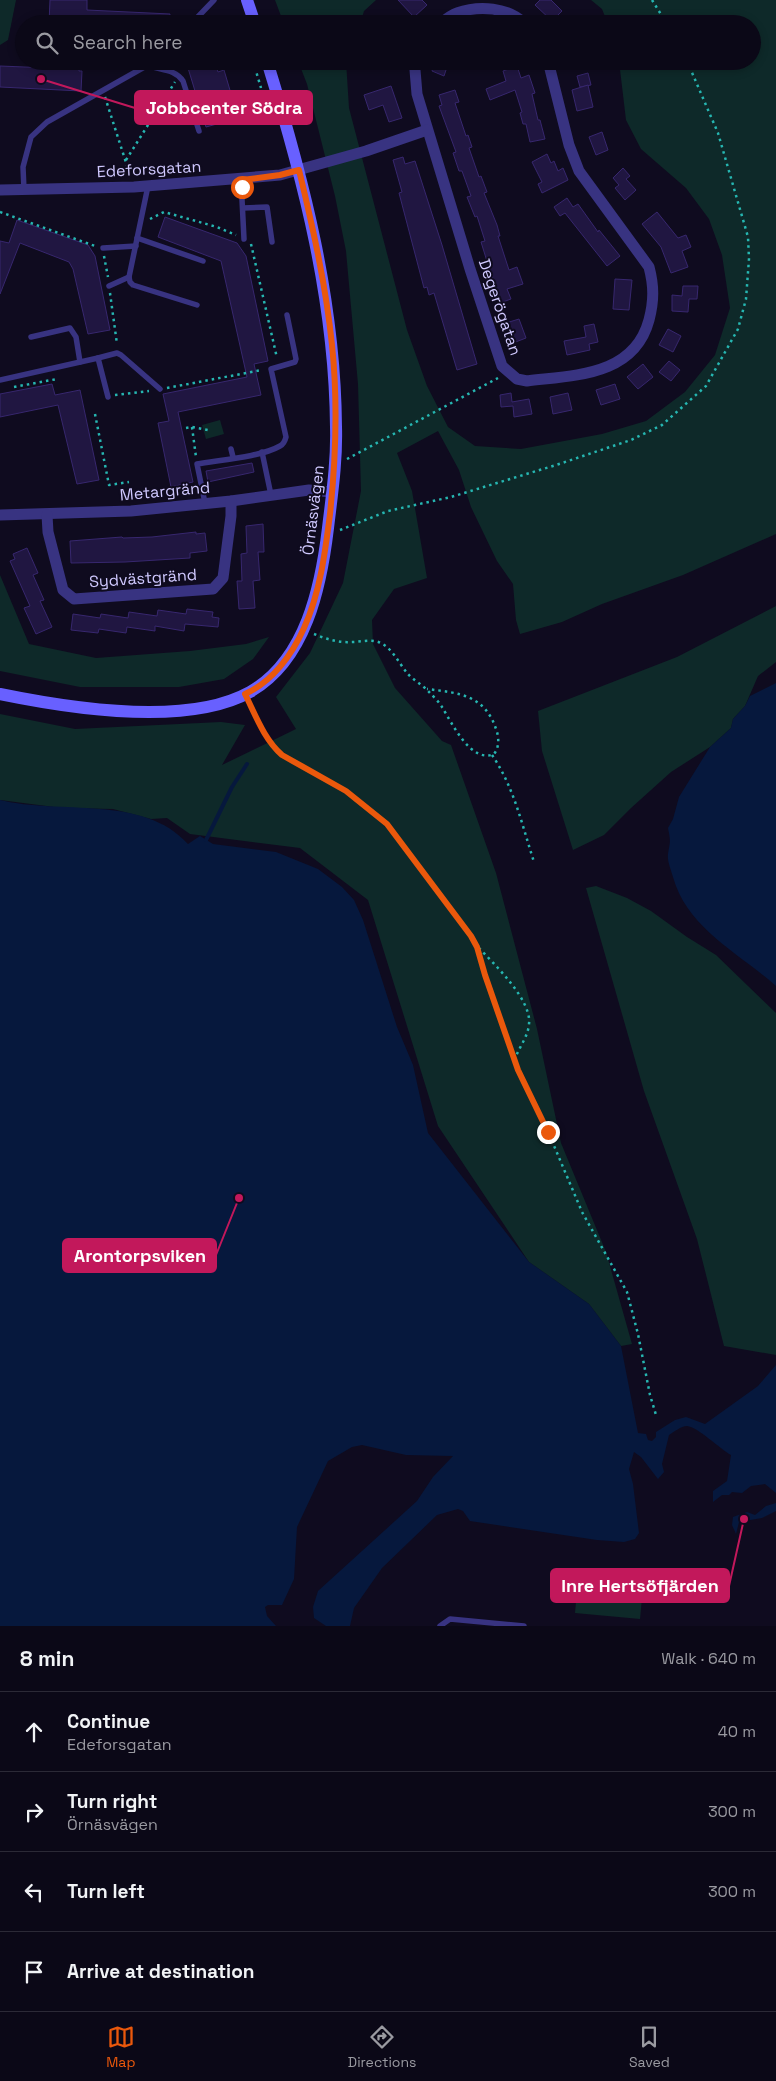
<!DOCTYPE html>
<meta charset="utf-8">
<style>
:root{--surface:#0b0817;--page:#141120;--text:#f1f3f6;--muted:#9a9aa1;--line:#2b2936;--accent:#ea580c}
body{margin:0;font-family:"Space Grotesk",sans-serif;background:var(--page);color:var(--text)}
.stop{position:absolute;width:15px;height:15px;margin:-11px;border:4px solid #ea580c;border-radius:50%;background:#fff}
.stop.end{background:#ea580c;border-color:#fff;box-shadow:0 1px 5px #0008}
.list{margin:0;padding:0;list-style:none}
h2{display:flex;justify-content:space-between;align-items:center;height:65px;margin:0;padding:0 20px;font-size:21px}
h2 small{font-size:16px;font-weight:400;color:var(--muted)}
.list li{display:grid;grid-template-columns:32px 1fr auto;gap:15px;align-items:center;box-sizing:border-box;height:80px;padding:0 20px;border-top:1px solid var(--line)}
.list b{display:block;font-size:19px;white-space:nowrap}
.list p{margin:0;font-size:16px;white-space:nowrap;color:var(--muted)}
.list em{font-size:16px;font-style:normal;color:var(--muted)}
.icon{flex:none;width:28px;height:28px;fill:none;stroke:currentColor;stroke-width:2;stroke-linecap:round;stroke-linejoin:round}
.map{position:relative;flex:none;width:776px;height:1626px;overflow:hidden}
.search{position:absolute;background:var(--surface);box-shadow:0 2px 8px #0003;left:15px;right:15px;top:15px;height:55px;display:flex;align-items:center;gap:12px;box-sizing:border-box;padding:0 18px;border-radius:28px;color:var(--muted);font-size:19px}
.sheet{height:385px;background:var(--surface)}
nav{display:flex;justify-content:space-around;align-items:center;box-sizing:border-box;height:70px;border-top:1px solid var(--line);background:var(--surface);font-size:14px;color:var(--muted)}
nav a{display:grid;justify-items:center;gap:2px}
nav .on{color:var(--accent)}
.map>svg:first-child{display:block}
.green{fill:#0e2929}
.water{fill:#06183d}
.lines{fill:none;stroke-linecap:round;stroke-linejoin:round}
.stream{stroke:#06183d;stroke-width:4}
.building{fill:#201641;stroke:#37276e}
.path{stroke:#26b6b1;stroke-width:2.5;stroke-dasharray:2.5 4;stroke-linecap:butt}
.lane{stroke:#383381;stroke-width:5.5}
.street{stroke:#383381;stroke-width:11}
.secondary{stroke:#6860ff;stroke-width:12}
.route{stroke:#ea580c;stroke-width:6}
.labels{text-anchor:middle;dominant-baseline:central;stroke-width:4;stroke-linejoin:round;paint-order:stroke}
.street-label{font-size:16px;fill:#d0c9ff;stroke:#0f0b1f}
.leader{fill:none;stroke:#c2185b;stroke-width:2}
.callout-dot{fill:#c2185b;stroke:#0f0b1f;stroke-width:2}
.callout{fill:#c2185b;stroke:#c2185b;stroke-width:2}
.callout-label{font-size:18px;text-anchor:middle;font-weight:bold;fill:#fff}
</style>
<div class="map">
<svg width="776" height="1626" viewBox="0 0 776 1626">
<rect width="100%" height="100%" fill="#0f0b1f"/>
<g class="green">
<path d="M0,0H16L8,40L0,45Z"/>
<path d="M275,0H376L364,11L360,24H284Z"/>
<path d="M591,0H776V534L683,575L602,604L562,622L520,634L516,620L513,584L497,561L471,507L459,470L438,431L397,453L412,491L427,578L394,589L372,620L373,644L395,688L442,741L451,745L496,873L537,1029L561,1143L606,1252L632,1344L621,1346L589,1304L529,1262L438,1126L368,900L300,848L190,834L167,818L151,819L113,809L62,808L0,800V714L75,729L221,722L245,725L222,765L296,729L276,697L310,653L343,583L361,491L358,384L346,251L335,196L307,84L298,61H346L349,108L407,330L427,386L448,427L475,446L521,449L602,434L646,421L685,392L715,355L730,308L722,255L709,219L686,188L641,149L626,120L619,61H752V24H608L602,9Z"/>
<path d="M220,420L224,434L206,439L202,425Z"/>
<path d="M0,575L29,644L96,658L190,651L246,644L269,637L253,659L224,679L179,687H80L0,671Z"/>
<path d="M776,606V662L758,676L745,706L733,719L731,728L710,747L671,772L631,808L604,835L573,850L542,751L538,711L677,657Z"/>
<path d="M596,886L627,898L651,911L687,937L716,955L776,1013V1355L724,1346L697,1239L644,1091L586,888Z"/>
<path d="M578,1580L643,1587L640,1619L575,1613Z"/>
</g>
<g class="water">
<path d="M776,683V986C739,953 687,928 673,877C671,870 667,861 668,854C670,841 671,843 668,828L673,819L679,797L710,747L731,728L733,719L745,706L750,696Z"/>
<path d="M0,800C60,815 143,794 188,844L200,836L213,844L276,852L318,869L342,887L354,900L363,920L397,1027L413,1065L428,1133L529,1262L589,1304L621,1346L638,1433L646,1434L648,1440L652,1441L656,1437V1432L675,1420L686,1417L705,1424L758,1386L776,1365V1493L765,1484L751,1486L742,1493L732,1492L729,1495H722L713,1502V1491L727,1481L731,1455C720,1449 698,1427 687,1426C681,1426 674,1432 669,1435L662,1464L664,1472L658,1479L641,1457L634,1452L629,1469L633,1484L639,1533L635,1539L624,1542L597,1540L470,1521L463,1511L458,1509L437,1515L382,1568L354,1608L350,1626H326L314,1618L313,1607L318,1591L417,1501L433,1477L453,1456L406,1455L362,1445L352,1447L328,1461L297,1527L294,1579L282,1605H268L265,1607L267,1616L276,1626H0Z"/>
<path d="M776,1503V1511L762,1518L739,1522L736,1534L732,1525L733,1517L747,1512L755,1515L766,1506Z"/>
</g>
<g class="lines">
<path class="stream" d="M206,840L232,787L247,764"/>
</g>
<g class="building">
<path d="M50,0H87V10L170,14L169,24H49Z"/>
<path d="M398,0H422L427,5L414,17Z"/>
<path d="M540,0H551L562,11L552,21L535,5Z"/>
<path d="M49,61H79V71H82L81,91L0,87V66L49,68Z"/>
<path d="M209,61H214L218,72L224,70L237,114L222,118L224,122L206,127L188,68Z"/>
<path d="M435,61H449L444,76L432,71Z"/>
<path d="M517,66L521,78L529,75L535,93L532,94L538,120H540L545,139L530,142L526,124H523L520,113L522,112L515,90L490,100L486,89L506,81L503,71Z"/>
<path d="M588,73L591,85L580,87L577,76Z"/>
<path d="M588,85L593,107L577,111L572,90Z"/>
<path d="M391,86L402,118L389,122L383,105L369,110L364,95Z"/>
<path d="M455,90L459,102L455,103L466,136L468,135L472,147L469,148L479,177L481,176L487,192L484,193L497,225L500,236H498L509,270L517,267L523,284L507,289L511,299L500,303L481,242L485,241L477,216L475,217L467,197L471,196L462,171H459L453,153L456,152L439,106L442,105L439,95Z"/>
<path d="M602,132L608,150L596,155L589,137Z"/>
<path d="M547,154L551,163L554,161L558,171L563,168L568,180L542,193L538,184L542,182L532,162Z"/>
<path d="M403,157L405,164L415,161L442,245L477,364L457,370L434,293L429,295L427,287L424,288L399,193L402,192L393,160Z"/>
<path d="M623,168L630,176L626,179L636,190L625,200L615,188L619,185L613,178Z"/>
<path d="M567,198L573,207L578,204L598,232L599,230L620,256L607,266L565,213L560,216L554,207Z"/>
<path d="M657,212L678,238L686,235L691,247L682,251L688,267L671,273L661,247L642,224Z"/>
<path d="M165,217L237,243L246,256L268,361L254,364L261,395L178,412L193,482L171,487L158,423L169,421L163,394L247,377L221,261L158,237Z"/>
<path d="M17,220L88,245L95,256L110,330L88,334L73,269L69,262L20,243L0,294V241L9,243Z"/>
<path d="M615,279L632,280L629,310L613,309Z"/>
<path d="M683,286H698L697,299H689L688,312L672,311V295L682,296Z"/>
<path d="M519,319L526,338L513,343L506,323Z"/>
<path d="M594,324L598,342L589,344L590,350L567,355L564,341L586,337L584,326Z"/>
<path d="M668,329L681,336L673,352L659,345Z"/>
<path d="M669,361L680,370L671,381L659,372Z"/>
<path d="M643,364L653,377L638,389L627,377Z"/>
<path d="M52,384L55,395L80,390L99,480L77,484L58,405L0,417V394Z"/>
<path d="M615,384L620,399L601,405L596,390Z"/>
<path d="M511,393L512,402L529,399L532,414L514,417L513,406L501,407L500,395Z"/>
<path d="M568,393L572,410L553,414L550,397Z"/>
<path d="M252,463L254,472L208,482L206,471Z"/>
<path d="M263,524L264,552H258L260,580L253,581L255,608L239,609L237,581H242L241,554L247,553L246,526Z"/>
<path d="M196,532V534L205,533L207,551L190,553V558L125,562L71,563L70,541L122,537L123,538L152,537Z"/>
<path d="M27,548L38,573L33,575L44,600L40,601L52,627L36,634L24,608L30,606L10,561L15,559L13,554Z"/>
<path d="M187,609L213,612L212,617L219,618L218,627L185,624L184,631L155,626V631L127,627L126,633L99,629L98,633L71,630L73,614L100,618L101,614L128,618L129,612L157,616L158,610L186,614Z"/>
</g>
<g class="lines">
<g class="path">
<path d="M652,0L667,24"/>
<path d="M253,61L261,88"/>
<path d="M105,97L130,175"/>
<path d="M126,160L175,82"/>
<path d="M0,212L95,246"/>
<path d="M150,219L164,212L217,227L236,235"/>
<path d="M251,244L277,358"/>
<path d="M104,256L108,277"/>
<path d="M110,293L117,344"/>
<path d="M14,387L57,379"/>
<path d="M167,388L262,370"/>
<path d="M115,395L149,391"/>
<path d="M95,414L109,485L129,482"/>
<path d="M192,427L196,457"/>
<path d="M186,428L192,427L208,430"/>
<path d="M347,459L498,378"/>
<path d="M340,530L388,511L451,497L556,465L631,440L662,425L706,386L738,329L746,299L749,259L748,237L718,133L687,61"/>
<path d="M314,634C326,639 339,643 351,642C359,642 367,640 374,641C390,643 398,662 407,673C413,680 423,685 430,693C434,697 439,702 442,707C452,723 471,764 494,754C499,748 499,739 497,732C486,695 460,693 427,689"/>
<path d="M250,705L266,736L275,749L288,759L346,791L387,824L446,901L477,947L485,975L518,1070L544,1122L582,1212L627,1292L638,1334L650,1395L656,1415"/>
<path d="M492,755C514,787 522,825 534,862"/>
<path d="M479,948C494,964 532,1000 529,1024C528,1037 519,1047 515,1059"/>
</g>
<g class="lane">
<path d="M191,24L214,0"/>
<path d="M140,61C153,72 173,66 183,81L199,131"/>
<path d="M241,180L244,239"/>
<path d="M148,186L129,277L130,282L133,285L197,305"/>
<path d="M24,190L23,167L31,137L47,122L155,61"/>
<path d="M243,208L267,207L272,242"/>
<path d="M137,238L203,261"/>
<path d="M103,248L136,246"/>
<path d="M109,286L129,277"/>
<path d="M31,337L70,328L76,337L80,362"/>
<path d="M98,358L117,353L121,355L160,389"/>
<path d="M0,380L98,358L108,397"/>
<path d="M231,449L233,457"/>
<path d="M262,452L271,495"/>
<path d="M205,503L197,464C219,460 261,457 280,446C284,444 285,441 286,437L271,369L295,362L296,359L287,315"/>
<path d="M440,1626L450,1619L524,1626"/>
</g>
<g class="street">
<path d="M440,24C445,20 451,15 457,13C479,5 508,7 525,24"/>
<path d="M416,61L415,70L417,94L470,269L502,366L517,379L527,381C575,375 634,376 649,320C654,301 654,286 649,267L579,171L569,145L548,61"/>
<path d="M0,190L134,187L280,175L366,151L427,130"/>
<path d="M0,515L131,511L231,501L309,490L332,492"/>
<path d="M47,515L48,532L63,590L74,599L213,589L223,578L231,516V501"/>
</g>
<g class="secondary">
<path d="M247,0L255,24"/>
<path d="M0,694C68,708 187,727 250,692C306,660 321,587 328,528C332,494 337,461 336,427C335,301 304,181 267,61"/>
</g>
</g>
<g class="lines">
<path class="route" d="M242,187V180L280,175L299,170C313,228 326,286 332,345C338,402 336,458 330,514C325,553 320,593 304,628C292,655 272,682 245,694C256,716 264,739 282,755L346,791L387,824L471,936L477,947L485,975L518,1070L548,1132"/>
</g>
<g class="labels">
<g class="street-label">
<text transform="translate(149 169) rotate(-3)">Edeforsgatan</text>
<text transform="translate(500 307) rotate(71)">Degerögatan</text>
<text transform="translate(165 491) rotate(-5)">Metargränd</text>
<text transform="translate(313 510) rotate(-83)">Örnäsvägen</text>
<text transform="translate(143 578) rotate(-4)">Sydvästgränd</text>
</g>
</g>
<path class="leader" d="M41 79L135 108M239 1198L216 1255M744 1519L729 1586"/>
<g class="callout-dot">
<circle cx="41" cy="79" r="5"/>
<circle cx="239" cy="1198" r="5"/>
<circle cx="744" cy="1519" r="5"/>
</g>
<g class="callout">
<rect x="135" y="91" width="177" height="33" rx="5"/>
<rect x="63" y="1239" width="153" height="33" rx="5"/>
<rect x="551" y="1569" width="178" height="33" rx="5"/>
</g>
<g class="callout-label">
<text x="224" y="114">Jobbcenter Södra</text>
<text x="140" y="1262">Arontorpsviken</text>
<text x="640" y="1592">Inre Hertsöfjärden</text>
</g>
</svg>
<div class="stop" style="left:242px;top:187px"></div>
<div class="stop end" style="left:548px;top:1132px"></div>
<div class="search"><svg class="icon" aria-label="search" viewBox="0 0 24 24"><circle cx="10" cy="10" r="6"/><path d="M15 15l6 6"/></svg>Search here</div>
</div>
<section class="sheet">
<h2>8 min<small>Walk · 640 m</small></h2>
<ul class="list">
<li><svg class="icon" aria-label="ahead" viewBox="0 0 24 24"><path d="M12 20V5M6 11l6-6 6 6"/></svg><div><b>Continue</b><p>Edeforsgatan</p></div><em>40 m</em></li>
<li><svg class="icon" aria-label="right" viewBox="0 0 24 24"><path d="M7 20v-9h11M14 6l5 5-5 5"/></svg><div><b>Turn right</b><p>Örnäsvägen</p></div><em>300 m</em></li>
<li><svg class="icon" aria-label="left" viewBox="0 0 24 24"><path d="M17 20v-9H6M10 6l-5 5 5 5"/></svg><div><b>Turn left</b></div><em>300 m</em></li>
<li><svg class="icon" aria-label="arrive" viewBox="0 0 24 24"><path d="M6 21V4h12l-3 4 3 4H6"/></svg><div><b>Arrive at destination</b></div></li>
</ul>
</section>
<nav>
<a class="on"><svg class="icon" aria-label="map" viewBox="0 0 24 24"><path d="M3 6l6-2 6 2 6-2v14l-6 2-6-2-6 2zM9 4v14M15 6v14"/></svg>Map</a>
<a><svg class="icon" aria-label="directions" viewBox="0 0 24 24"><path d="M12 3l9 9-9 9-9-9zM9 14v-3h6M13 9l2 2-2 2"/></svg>Directions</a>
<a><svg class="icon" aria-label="saved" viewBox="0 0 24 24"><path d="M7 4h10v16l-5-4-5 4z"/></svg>Saved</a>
</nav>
